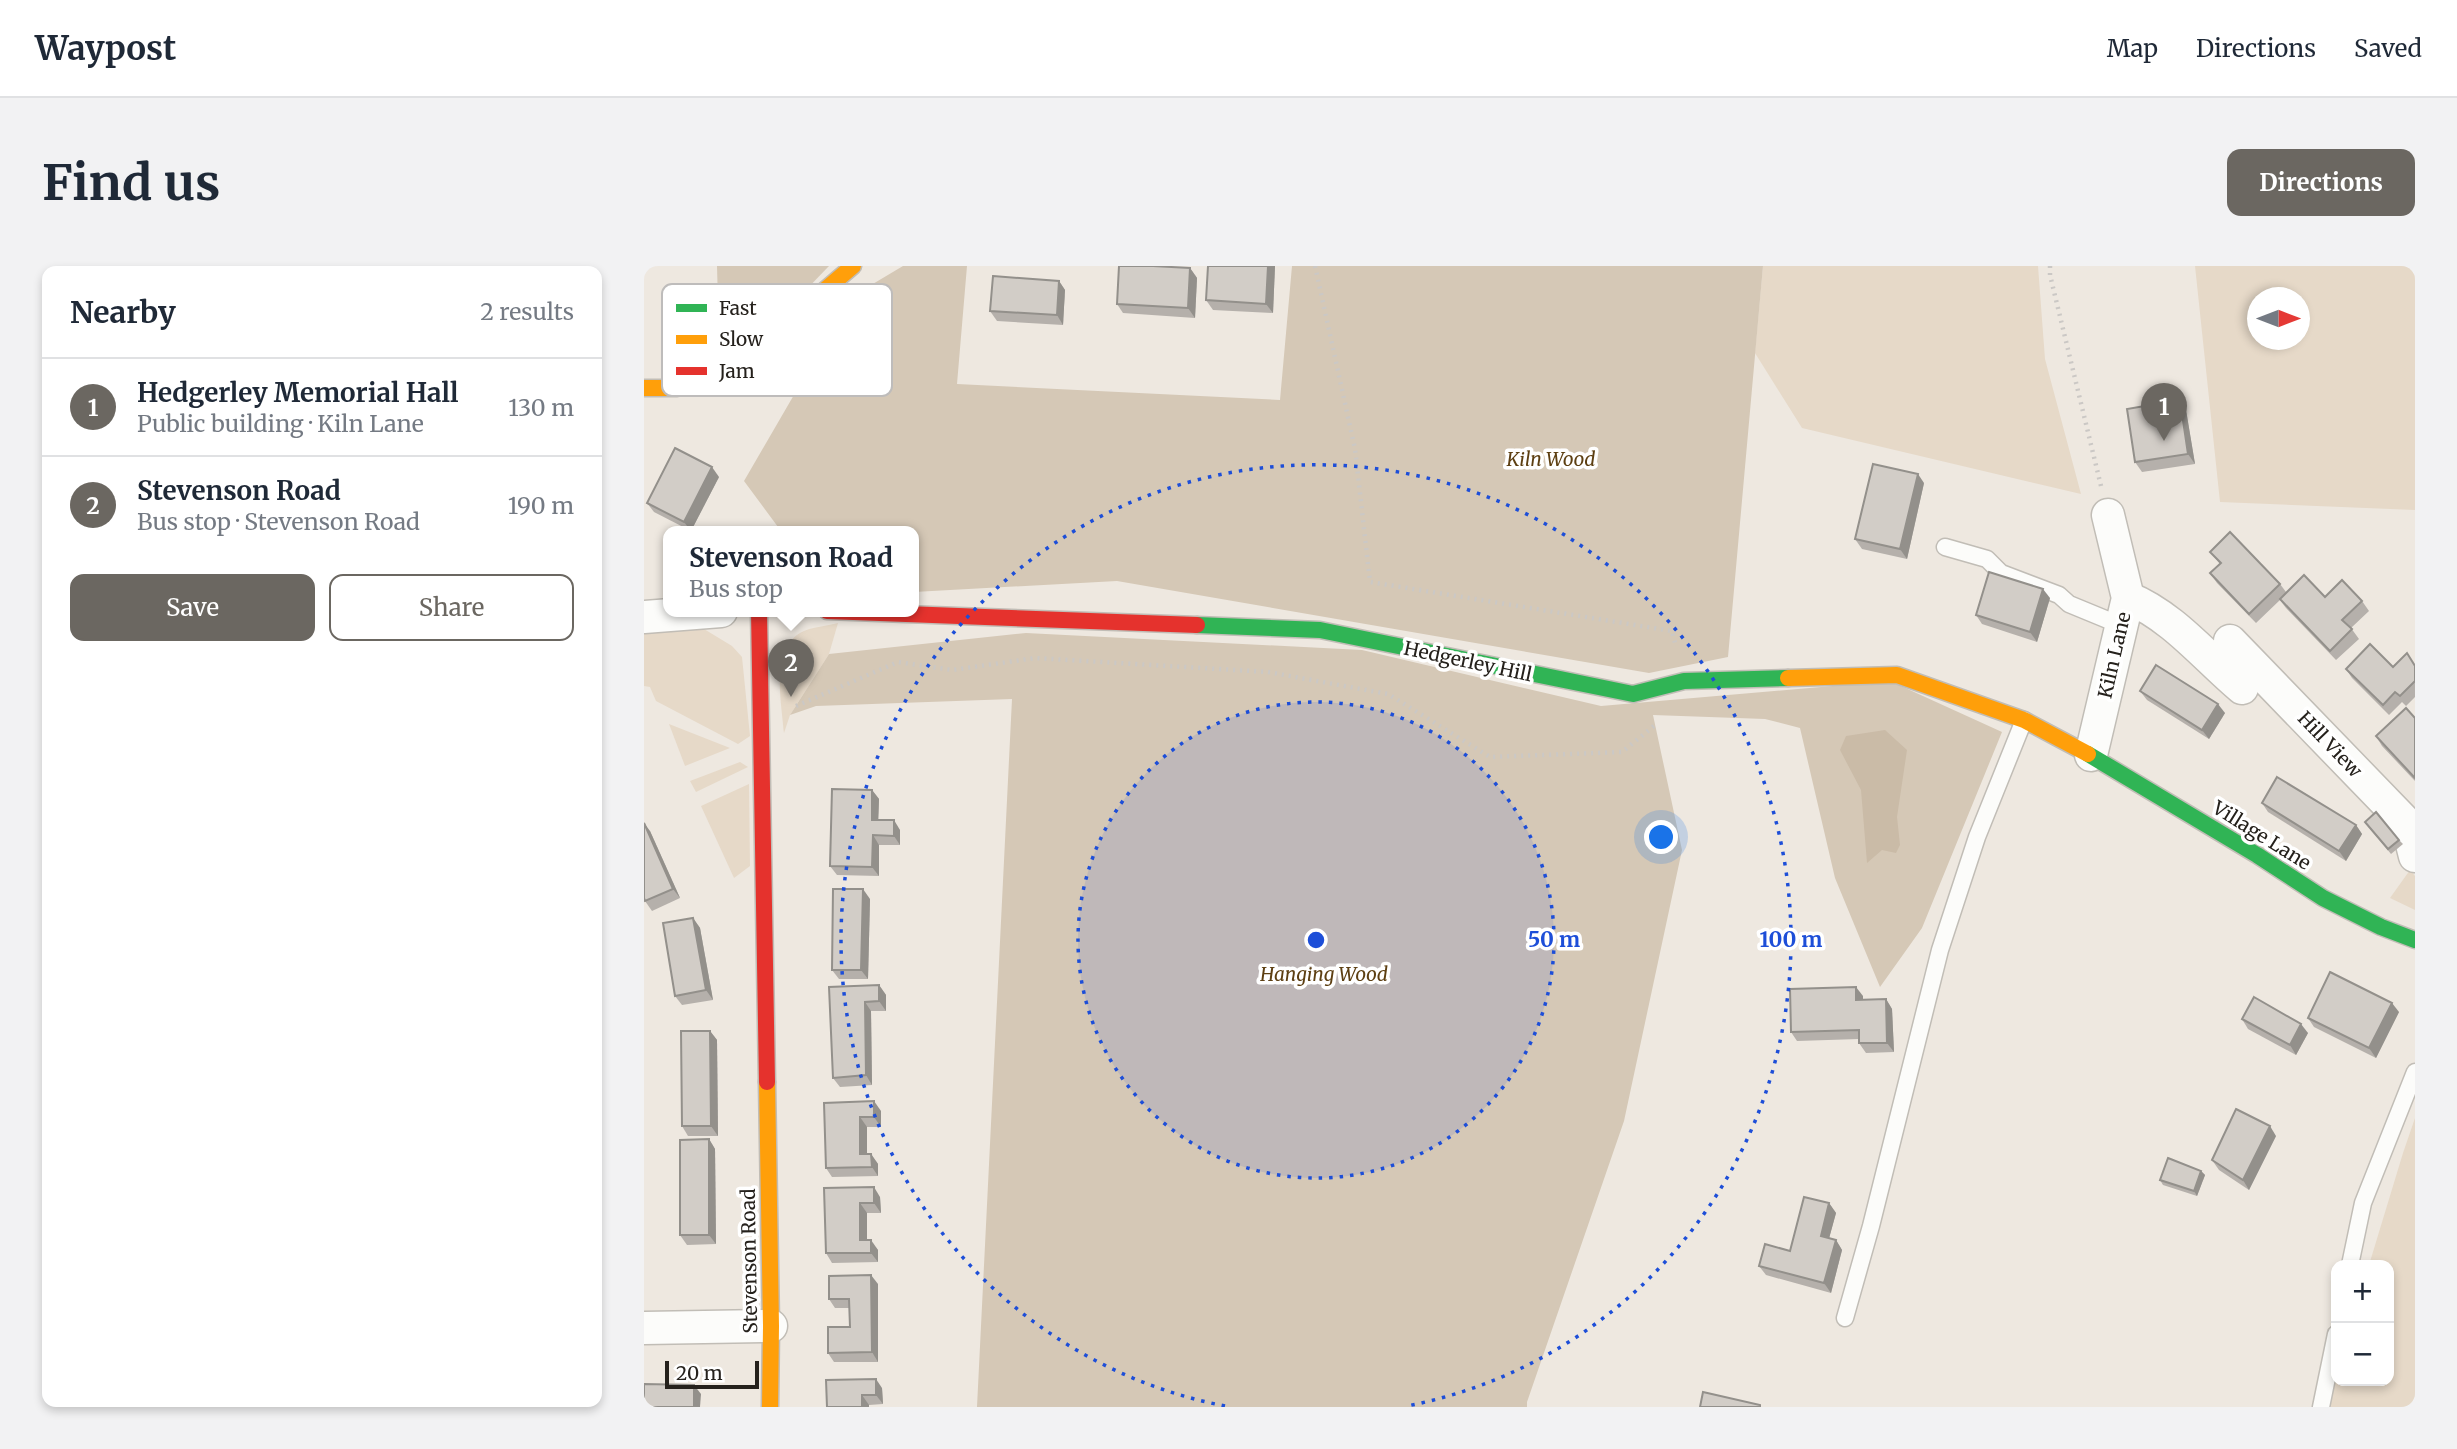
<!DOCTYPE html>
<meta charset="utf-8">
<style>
:root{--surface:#fff;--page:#f2f2f3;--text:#1f2937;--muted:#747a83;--line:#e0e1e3;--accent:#6b6761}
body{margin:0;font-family:Merriweather,serif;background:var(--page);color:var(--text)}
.controls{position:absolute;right:21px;bottom:21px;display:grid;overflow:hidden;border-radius:14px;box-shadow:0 4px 10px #0003}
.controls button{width:63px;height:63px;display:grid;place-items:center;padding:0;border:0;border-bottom:2px solid var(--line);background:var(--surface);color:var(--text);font:35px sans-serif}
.compass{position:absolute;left:1603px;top:21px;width:63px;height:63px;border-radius:50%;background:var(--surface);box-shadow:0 4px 10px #0003;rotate:90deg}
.scale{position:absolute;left:21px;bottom:18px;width:94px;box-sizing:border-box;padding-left:7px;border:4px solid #25211c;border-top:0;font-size:19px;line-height:24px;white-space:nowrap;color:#25211c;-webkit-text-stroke:5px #fff;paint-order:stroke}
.you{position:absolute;left:1018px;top:572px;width:24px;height:24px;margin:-18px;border:5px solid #fff;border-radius:50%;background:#1a73e8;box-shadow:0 0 0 10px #1a73e833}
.badge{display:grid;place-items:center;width:46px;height:46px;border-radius:50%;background:var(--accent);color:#fff;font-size:23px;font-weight:700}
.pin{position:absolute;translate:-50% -58px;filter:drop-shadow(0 2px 4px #0008)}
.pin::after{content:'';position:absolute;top:37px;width:24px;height:21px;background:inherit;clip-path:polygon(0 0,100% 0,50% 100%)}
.popup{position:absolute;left:19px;top:260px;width:256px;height:91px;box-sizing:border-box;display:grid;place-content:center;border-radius:14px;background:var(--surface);filter:drop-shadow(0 2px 5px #0005);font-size:23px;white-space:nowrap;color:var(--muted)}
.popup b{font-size:26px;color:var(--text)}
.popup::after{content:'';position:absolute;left:50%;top:100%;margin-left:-14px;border:14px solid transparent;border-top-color:var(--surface)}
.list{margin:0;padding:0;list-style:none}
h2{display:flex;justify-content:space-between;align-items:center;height:91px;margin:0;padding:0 28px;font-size:30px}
h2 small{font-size:23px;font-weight:400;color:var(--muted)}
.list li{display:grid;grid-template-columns:46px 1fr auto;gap:21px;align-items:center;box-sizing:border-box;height:98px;padding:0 28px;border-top:2px solid var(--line)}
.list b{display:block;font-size:26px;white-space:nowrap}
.list p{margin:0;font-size:23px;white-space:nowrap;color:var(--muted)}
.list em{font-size:23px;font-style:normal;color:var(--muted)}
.actions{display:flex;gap:14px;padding:21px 28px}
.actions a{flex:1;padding:16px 0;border:2px solid var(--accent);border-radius:14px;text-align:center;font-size:24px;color:var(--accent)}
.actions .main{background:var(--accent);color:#fff}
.map{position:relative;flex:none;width:1771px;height:1141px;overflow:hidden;border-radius:14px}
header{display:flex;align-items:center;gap:42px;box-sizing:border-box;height:98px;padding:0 35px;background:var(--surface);border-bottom:2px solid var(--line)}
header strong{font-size:33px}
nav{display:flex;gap:38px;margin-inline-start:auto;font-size:24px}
.intro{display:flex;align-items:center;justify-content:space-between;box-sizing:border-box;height:168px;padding:0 42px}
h1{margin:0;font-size:49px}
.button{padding:18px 32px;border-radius:14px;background:var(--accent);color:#fff;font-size:24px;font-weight:700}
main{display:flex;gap:42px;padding:0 42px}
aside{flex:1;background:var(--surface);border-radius:14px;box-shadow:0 4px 10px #0003}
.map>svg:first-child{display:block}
.green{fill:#e6d9c8;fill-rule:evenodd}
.forest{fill:#d5c8b6}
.water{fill:#cabba7}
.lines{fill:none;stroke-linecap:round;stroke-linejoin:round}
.lane-casing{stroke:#c1bdb6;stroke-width:19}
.street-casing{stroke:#c1bdb6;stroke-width:35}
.fast-casing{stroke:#c1bdb6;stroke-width:19}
.slow-casing{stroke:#c1bdb6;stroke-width:19}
.jam-casing{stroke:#c1bdb6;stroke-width:19}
.path{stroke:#cbc8c5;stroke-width:4.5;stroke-dasharray:2 5;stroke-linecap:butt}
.lane{stroke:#fcfcfa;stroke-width:16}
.street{stroke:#fcfcfa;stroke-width:32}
.fast{stroke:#30b455;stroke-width:16}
.slow{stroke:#ff9f0a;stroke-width:16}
.jam{stroke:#e5322d;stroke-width:16}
.wall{fill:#b5b0ab}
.shaded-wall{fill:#93908b}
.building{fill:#d2cdc7;stroke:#93908b;stroke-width:2}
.ring{fill:none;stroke:#1d4ed8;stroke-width:3.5;stroke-dasharray:3.5 7}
.labels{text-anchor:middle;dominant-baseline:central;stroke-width:7;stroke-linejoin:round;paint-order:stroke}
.park-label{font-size:19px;font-style:italic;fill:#5d3f12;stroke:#fff}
.street-label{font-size:19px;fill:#25211c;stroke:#fff}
.key{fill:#fff;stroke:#bebcbb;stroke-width:2}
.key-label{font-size:19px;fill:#25211c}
.centre{fill:#1d4ed8;stroke:#fff;stroke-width:3.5}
.ring-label{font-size:21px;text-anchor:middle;font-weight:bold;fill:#1d4ed8;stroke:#fff;stroke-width:7;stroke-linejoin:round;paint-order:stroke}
</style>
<header>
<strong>Waypost</strong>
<nav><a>Map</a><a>Directions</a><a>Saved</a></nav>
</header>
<div class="intro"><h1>Find us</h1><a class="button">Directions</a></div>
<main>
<aside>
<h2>Nearby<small>2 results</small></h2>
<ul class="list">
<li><span class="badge">1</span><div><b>Hedgerley Memorial Hall</b><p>Public building · Kiln Lane</p></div><em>130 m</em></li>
<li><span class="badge">2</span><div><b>Stevenson Road</b><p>Bus stop · Stevenson Road</p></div><em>190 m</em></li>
</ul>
<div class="actions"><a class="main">Save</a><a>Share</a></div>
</aside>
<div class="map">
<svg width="1771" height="1141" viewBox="0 0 1771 1141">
<rect width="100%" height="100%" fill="#eee8e0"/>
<g class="green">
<path d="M1119,0H1394L1401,93L1437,228L1158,162L1111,87Z"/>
<path d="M1551,0H1771V244L1576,236ZM1614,32H1656V74H1614Z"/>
<path d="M194,357L185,388L146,449L140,467C138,437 126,385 156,367C166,361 183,360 194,357Z"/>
<path d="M60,363L88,380L98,391L106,470L94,478L12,435L6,421L0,420V367Z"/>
<path d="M25,458L86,482L41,500Z"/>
<path d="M96,496L104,501L52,526L46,515Z"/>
<path d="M105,518L106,600L90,612L57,540Z"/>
<path d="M1766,604L1771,610V644L1746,632Z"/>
<path d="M1771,852V1141H1687V1121L1692,1105V1115H1745V999H1725L1759,887Z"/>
</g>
<g class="forest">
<path d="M73,0H185L76,113Z"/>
<path d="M259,0H323L313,118L636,134L648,0H1119L1084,391L1005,407L473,315L270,326V265H137L100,215L165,103L162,89L166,73L217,25Z"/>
<path d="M382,367L718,384L957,440L1246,415L1358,466L1278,662L1236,721L1191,612L1156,462L1121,453L1009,449L1038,584L980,855L883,1136V1141H333L368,433L172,440L146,449L185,388Z"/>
</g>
<path class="water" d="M1241,464L1263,484L1253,551L1256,579L1252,587L1238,584L1223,597L1217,524L1196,484L1202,470Z"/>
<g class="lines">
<defs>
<g id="lane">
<path d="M1301,281L1343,293L1357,307L1415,329L1425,338L1476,359"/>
<path d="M1706,999L1719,937L1771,806"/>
<path d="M1201,1052L1227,960L1296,684L1333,571L1380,454"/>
<path d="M1677,1141L1692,1068"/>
</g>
<g id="street">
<path d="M1484,332C1529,350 1562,392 1598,422"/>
<path d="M0,351L77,345"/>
<path d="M1586,375L1763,558L1771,590"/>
<path d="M1447,489L1484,332L1464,249"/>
<path d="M0,1062L127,1060"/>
</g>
<g id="fast">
<path d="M553,359L676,364L989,428L1040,415L1144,412"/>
<path d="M1444,488L1613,589L1679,632L1737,661L1771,674"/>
</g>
<g id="slow">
<path d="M0,122H33L85,106L209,0"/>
<path d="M1144,412L1253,409L1380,454L1444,488"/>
<path d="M123,816L127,1060L126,1141"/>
</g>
<g id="jam">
<path d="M115,345L123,816"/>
<path d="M183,345L553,359"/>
</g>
</defs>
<use href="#lane" class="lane-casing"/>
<use href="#street" class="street-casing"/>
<use href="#fast" class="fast-casing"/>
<use href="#slow" class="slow-casing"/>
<use href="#jam" class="jam-casing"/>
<g class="path">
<path d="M671,0L711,183L726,316L1028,365L1032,381"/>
<path d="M1406,0V9L1457,220"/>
<path d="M152,440L254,396L308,404L391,392L624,406L744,428L846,491L978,486L1010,460"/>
</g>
<use href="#lane" class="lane"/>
<use href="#street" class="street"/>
<use href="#fast" class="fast"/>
<use href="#slow" class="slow"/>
<use href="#jam" class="jam"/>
</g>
<g class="wall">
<path d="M564,0H631L629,47L569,44L562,34Z"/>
<path d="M546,2L553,12L551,52L479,47L473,38Z"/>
<path d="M415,15L421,24L419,59L353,55L346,45Z"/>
<path d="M1536,134L1542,144L1551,198L1498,206L1491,196Z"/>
<path d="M75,211L47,265L10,246L3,237Z"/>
<path d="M1280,217L1263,293L1218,283L1211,273Z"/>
<path d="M1566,286L1636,318L1642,326L1718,335L1725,345L1707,362L1715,373L1692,394L1642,342L1636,334L1612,357L1573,317L1566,307L1576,298Z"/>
<path d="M1406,332L1393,376L1338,358L1332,349Z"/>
<path d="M1771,399V431L1762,440L1758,436L1745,449L1708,412L1702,403Z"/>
<path d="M1496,425L1581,447L1565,473L1503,434Z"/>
<path d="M1771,452V515L1738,480L1732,470Z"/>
<path d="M228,524L235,533L234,554L256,564V579H235V610L193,609L186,600Z"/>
<path d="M1618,537L1712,559L1718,568L1702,595L1624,546Z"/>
<path d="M1721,556L1755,574L1759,578L1747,588Z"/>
<path d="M6,565L36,632L8,645L1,635Z"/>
<path d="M226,633L224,713H195L188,704Z"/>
<path d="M49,652L56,662L69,734L38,739L31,730Z"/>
<path d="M235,719L242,729V745H227L228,819L196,821L189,812L185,721Z"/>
<path d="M1219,730V734L1242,733L1248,743L1250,786L1222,787L1215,777V773L1153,775L1147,766Z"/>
<path d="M1755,746L1732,792L1670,761L1664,752Z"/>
<path d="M1598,753L1664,767L1652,789L1604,763Z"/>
<path d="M66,765L73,774L74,870H44L38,860Z"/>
<path d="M180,837L237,845V861H223V888H227L234,898V910L188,911L182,902Z"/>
<path d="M1632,870L1605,924L1575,904L1568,894Z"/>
<path d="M65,873L71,883L72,978L43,979L36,969Z"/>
<path d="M1557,905L1561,909L1553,930L1519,919L1516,914Z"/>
<path d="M180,922L236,931L237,947H223V974L234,984V996L188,997L182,987Z"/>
<path d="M1185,937L1192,947L1185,972L1192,974L1198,984L1187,1027L1122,1009L1115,1000L1146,985Z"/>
<path d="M234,1018V1096H190L184,1087L206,1061V1042H191L185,1033Z"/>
<path d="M238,1122L239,1138L225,1139V1141H183Z"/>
</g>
<g class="shaded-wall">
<path d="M624,0H631L629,47L622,38Z"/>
<path d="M546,2L553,12L551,52L544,42Z"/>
<path d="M415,15L421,24L419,59L413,49Z"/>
<path d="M1536,134L1542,144L1551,198L1544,188Z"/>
<path d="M68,201L75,211L47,265L40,256Z"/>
<path d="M1274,208L1280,217L1263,293L1256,283Z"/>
<path d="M1399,323L1406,332L1393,376L1386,366Z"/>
<path d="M1574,438L1581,447L1565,473L1558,464Z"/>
<path d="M228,524L235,533L234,563L228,554Z"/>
<path d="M250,554L256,564V579L250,570Z"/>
<path d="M0,557L6,565L36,632L29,623Z"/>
<path d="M1712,559L1718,568L1702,595L1695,585Z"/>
<path d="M229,569L235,579V610L228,601Z"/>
<path d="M219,623L226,633L224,713L217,704Z"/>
<path d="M49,652L56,662L69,734L62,724Z"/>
<path d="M235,719L242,729V745L235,735Z"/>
<path d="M1212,721L1219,730V743L1212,734Z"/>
<path d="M1242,733L1248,743L1250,786L1243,777Z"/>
<path d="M221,736L227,745L228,819L222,809Z"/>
<path d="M1748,737L1755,746L1732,792L1725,782Z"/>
<path d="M1657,758L1664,767L1652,789L1646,779Z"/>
<path d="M66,765L73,774L74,870L67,860Z"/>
<path d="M230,835L237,845V861L230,851Z"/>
<path d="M216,851L223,861V898L216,888Z"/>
<path d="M1626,860L1632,870L1605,924L1599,914Z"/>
<path d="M65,873L71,883L72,978L65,969Z"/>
<path d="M227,888L234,898V910L228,901Z"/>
<path d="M1557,905L1561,909L1553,930L1550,925Z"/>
<path d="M230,921L236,931L237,947L230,937Z"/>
<path d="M216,937L223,947V984L216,974Z"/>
<path d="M1185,937L1192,947L1183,980L1177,970Z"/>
<path d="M227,974L234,984V996L227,987Z"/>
<path d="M1192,974L1198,984L1187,1027L1180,1017Z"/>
<path d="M227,1009L234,1018V1096L228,1086Z"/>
<path d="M232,1113L238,1122L239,1138L232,1129Z"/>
<path d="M50,1119L57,1128L56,1141H50Z"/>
<path d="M218,1129L225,1139V1141H218Z"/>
</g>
<g class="building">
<path d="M475,0H509L546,2L544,42L473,38Z"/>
<path d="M564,0H624L622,38L562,34Z"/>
<path d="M349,10L415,15L413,49L346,45Z"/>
<path d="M1536,134L1544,188L1491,196L1483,143Z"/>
<path d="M31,182L68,201L40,256L3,237Z"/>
<path d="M1229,198L1274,208L1256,283L1211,273Z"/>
<path d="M1586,266L1636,318L1605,348L1566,307L1577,297L1566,286Z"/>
<path d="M1345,306L1399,323L1386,366L1332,349Z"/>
<path d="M1660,309L1681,331L1698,314L1718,335L1698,354L1708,363L1686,385L1636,333Z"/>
<path d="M1726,378L1749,401L1763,387L1771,400V415L1756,430L1751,426L1739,439L1702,403Z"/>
<path d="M1512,399L1574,438L1558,464L1496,425Z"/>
<path d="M1762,442L1771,452V512L1732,470Z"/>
<path d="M1633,511L1712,559L1695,585L1618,537Z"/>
<path d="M188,523L228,524V554H250V570L229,569L228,601L186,600Z"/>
<path d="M1732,546L1755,574L1744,583L1721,556Z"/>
<path d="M0,557L29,623L1,635L0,632Z"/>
<path d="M189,623H219L217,704H188Z"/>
<path d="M49,652L62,724L31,730L19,657Z"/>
<path d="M1686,706L1748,737L1725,782L1664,752Z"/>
<path d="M235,719V735L221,736L222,809L189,812L185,721Z"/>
<path d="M1212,721V734L1242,733L1243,777H1215V764L1147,766L1146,723Z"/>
<path d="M1610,731L1657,758L1646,779L1598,753Z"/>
<path d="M37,765H66L67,860H38Z"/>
<path d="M230,835V851H216V888H227L228,901L182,902L180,837Z"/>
<path d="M1592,843L1626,860L1599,914L1568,894Z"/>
<path d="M65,873V969H36V874Z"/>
<path d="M1524,892L1557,905L1550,925L1516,914Z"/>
<path d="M230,921V937H216V974H227V987H182L180,922Z"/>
<path d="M1160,931L1185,937L1177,970L1192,974L1180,1017L1115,1000L1121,978L1146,985Z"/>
<path d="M227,1009L228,1086L184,1087V1061H206L205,1033H185V1010Z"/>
<path d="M232,1113V1129H218V1141H183L182,1114Z"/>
<path d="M0,1118L50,1119V1141H0Z"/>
<path d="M1059,1126L1116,1139V1141H1056Z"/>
</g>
<circle cx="672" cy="674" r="238" fill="#1d4ed8" fill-opacity=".12"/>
<g class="ring">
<circle cx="672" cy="674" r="238"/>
<path d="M581 1140A475 475 0 1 1 763 1140"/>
</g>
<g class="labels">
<g class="park-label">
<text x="907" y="193">Kiln Wood</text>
<text x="680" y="708">Hanging Wood</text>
</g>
<g class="street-label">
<text transform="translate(1470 389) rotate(-77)">Kiln Lane</text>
<text transform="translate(824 395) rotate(12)">Hedgerley Hill</text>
<text transform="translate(1686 478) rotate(46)">Hill View</text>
<text transform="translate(1618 569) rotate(32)">Village Lane</text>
<text transform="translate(105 995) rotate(-91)">Stevenson Road</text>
</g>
</g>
<rect x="18" y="18" width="230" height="112" rx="10" class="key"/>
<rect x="32" y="38" width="31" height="8" fill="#30b455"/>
<rect x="32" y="69" width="31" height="9" fill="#ff9f0a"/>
<rect x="32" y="101" width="31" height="8" fill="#e5322d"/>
<g class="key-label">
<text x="75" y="49">Fast</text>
<text x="75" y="80">Slow</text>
<text x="75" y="112">Jam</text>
</g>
<circle cx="672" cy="674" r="10" class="centre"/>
<g class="ring-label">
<text x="910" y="681">50 m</text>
<text x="1147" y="681">100 m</text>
</g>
</svg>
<div class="controls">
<button>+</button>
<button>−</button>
</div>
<svg class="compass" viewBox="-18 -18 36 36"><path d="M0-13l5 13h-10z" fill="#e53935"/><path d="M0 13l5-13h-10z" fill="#747a83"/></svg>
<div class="scale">20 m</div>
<div class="you"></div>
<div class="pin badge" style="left:1520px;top:175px">1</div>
<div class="pin badge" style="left:147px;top:431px">2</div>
<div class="popup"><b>Stevenson Road</b>Bus stop</div>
</div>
</main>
